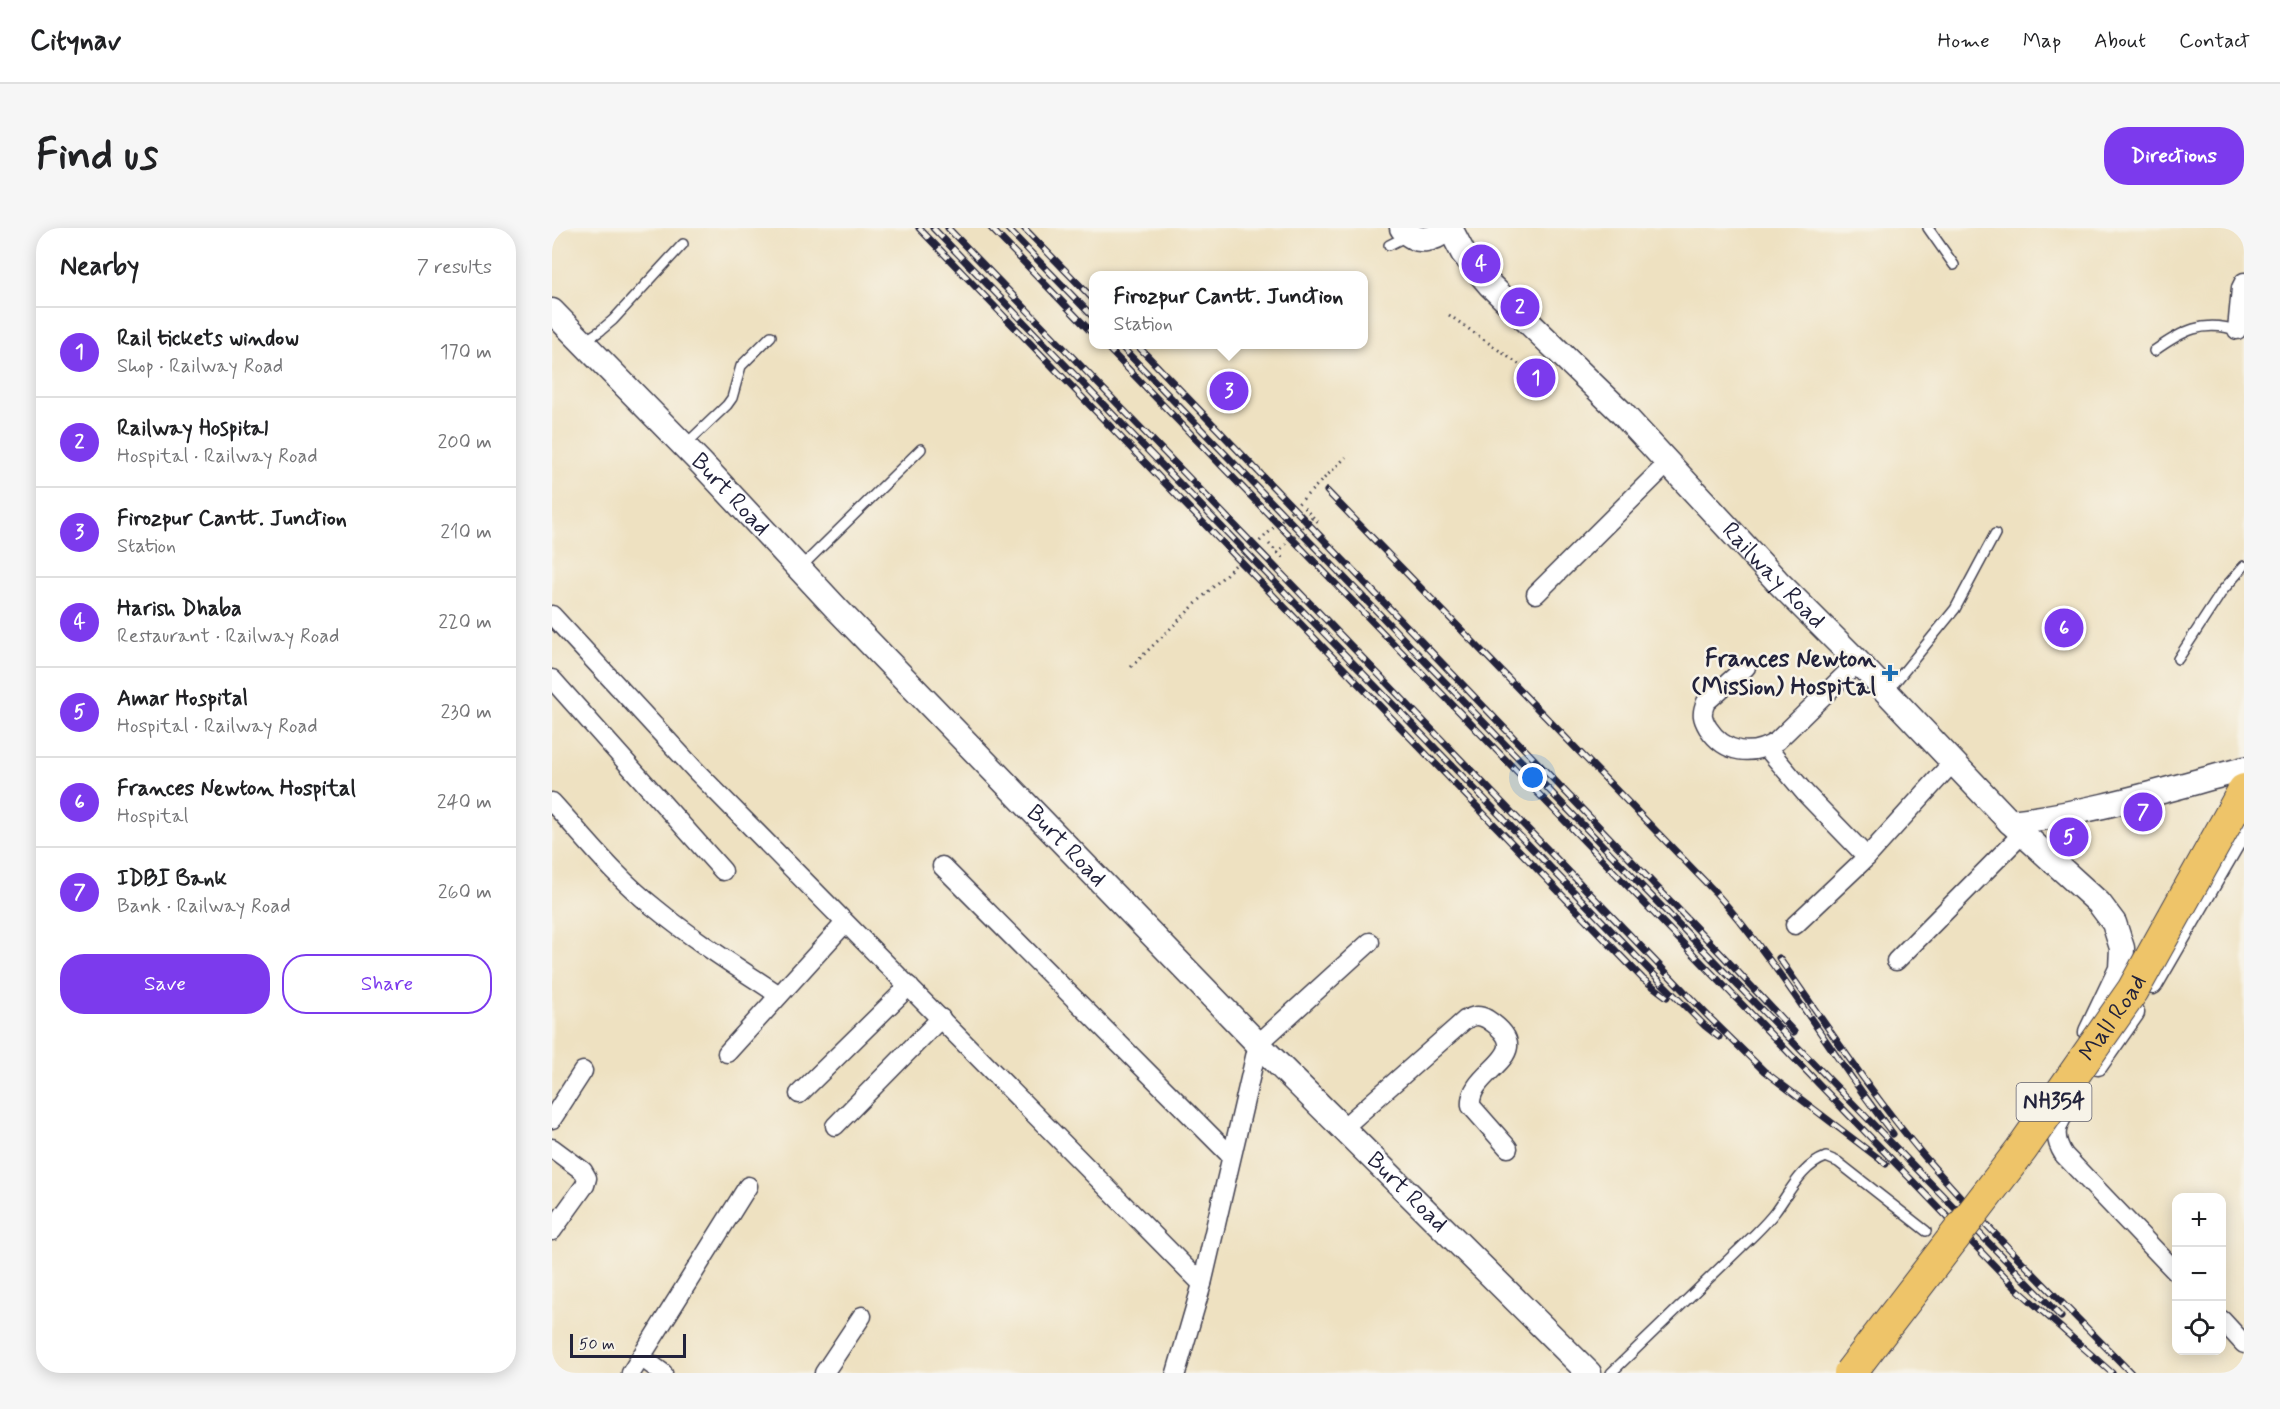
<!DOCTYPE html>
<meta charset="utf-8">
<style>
:root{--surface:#fff;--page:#f6f6f6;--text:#202124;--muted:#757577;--line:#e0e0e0;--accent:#7c3aed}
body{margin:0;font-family:Mynerve,sans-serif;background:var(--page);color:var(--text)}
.controls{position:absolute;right:18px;bottom:18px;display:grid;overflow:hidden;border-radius:12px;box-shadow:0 3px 15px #0003}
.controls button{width:54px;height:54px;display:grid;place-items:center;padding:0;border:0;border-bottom:2px solid var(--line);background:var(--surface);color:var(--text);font:30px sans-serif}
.scale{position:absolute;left:18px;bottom:15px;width:116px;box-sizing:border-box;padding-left:6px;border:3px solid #22223b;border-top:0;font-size:16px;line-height:21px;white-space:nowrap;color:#22223b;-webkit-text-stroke:4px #f7f3e8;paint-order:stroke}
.you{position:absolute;left:981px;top:550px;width:21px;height:21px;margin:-15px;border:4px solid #fff;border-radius:50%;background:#1a73e8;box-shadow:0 0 0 9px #1a73e833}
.badge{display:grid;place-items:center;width:39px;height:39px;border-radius:50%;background:var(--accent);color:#fff;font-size:20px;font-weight:700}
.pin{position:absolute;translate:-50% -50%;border:3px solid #fff;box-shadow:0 2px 6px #0006}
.popup{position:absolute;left:537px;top:43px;width:279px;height:78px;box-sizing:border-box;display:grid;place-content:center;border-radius:12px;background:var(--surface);filter:drop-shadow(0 2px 4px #0005);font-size:20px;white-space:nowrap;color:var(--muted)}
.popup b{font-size:22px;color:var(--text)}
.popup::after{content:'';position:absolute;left:50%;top:100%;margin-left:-12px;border:12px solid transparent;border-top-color:var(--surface)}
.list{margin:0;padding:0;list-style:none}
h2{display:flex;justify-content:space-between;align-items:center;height:78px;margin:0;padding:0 24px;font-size:26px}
h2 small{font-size:20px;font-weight:400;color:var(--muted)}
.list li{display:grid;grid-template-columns:39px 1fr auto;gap:18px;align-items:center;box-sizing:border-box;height:90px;padding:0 24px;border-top:2px solid var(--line)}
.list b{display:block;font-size:22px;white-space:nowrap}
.list p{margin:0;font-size:20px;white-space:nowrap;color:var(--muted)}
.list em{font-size:20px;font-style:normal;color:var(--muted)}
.actions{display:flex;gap:12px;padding:18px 24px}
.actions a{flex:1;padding:14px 0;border:2px solid var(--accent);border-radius:24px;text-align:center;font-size:21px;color:var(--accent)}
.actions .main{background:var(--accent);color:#fff}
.icon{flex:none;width:33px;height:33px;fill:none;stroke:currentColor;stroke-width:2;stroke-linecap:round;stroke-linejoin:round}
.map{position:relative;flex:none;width:1692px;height:1145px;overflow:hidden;border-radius:24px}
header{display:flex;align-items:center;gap:36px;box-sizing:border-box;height:84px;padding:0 30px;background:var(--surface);border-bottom:2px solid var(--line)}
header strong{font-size:28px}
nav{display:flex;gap:33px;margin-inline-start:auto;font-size:21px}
.intro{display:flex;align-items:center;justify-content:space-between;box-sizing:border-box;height:144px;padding:0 36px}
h1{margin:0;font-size:42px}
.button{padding:15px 27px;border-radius:24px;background:var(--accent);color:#fff;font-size:21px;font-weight:700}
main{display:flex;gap:36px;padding:0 36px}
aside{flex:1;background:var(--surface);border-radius:24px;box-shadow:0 3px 15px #0003}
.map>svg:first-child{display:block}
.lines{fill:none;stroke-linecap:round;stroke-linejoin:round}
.service-casing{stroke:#413f4f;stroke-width:12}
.minor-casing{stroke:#413f4f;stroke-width:21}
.tertiary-casing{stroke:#413f4f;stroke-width:27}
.trunk-casing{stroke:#413f4f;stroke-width:34}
.path{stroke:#413f4f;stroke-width:3;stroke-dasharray:1.5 4.5;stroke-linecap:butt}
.service{stroke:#fff;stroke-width:9}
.minor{stroke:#fff;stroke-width:18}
.tertiary{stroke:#fff;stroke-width:24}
.trunk{stroke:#eec469;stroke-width:32}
.rail-casing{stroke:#22223b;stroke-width:7}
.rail{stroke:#f7f3e8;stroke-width:4.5;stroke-dasharray:14;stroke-linecap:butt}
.trunk-bridge-casing{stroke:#413f4f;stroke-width:34;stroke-linecap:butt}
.trunk-bridge{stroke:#eec469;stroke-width:32}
.poi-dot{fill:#1f6fb2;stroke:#f7f3e8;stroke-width:2}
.labels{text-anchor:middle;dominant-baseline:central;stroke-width:5;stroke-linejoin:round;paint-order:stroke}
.shield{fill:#f7f3e8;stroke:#62616f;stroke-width:1.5}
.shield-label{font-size:22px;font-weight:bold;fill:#22223b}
.street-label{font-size:24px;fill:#22223b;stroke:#f7f3e8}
.poi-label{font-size:24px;font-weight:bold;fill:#22223b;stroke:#f7f3e8;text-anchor:end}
</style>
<header>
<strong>Citynav</strong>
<nav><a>Home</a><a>Map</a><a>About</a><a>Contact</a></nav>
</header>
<div class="intro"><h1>Find us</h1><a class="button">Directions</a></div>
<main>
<aside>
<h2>Nearby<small>7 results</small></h2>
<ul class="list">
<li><span class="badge">1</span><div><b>Rail tickets window</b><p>Shop · Railway Road</p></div><em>170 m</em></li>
<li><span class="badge">2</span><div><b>Railway Hospital</b><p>Hospital · Railway Road</p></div><em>200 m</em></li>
<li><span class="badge">3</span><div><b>Firozpur Cantt. Junction</b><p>Station</p></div><em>210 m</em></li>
<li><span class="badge">4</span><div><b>Harish Dhaba</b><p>Restaurant · Railway Road</p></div><em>220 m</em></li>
<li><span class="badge">5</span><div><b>Amar Hospital</b><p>Hospital · Railway Road</p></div><em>230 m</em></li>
<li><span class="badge">6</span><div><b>Frances Newton Hospital</b><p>Hospital</p></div><em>240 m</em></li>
<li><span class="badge">7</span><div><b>IDBI Bank</b><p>Bank · Railway Road</p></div><em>260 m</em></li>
</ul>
<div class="actions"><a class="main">Save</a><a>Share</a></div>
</aside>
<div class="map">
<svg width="1692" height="1145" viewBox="0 0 1692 1145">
<rect width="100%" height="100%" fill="#f7f3e8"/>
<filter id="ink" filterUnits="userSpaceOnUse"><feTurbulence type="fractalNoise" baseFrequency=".0167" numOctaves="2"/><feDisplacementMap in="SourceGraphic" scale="12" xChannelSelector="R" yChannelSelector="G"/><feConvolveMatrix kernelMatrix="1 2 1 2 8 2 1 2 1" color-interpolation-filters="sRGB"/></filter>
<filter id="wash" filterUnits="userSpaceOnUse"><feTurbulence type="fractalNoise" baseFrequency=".008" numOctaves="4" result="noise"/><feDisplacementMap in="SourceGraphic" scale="24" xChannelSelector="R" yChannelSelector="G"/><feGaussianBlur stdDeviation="1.35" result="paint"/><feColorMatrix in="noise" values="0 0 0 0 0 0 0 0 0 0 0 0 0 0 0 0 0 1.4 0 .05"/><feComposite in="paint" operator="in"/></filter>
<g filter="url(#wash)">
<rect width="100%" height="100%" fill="#eee1c1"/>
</g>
<g filter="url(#ink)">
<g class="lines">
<defs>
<g id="service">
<path d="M1376,0L1402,37"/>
<path d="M837,17L857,7"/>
<path d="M31,114L48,103L61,92L131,16"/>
<path d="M1602,123C1630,103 1651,91 1687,103"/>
<path d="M132,218L175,177L180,170L189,138L219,108"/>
<path d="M249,339L369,221"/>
<path d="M1626,431L1671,362L1692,338"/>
<path d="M1336,463L1403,381L1443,306"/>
<path d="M1059,1145L1203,1006C1210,999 1217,992 1223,984C1238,964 1249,938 1274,929L1286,934L1374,1003"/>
</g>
<g id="minor">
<path d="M1685,102L1689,60L1692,54"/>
<path d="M984,366L1116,235"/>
<path d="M0,387L144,543L650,1056"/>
<path d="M1194,439L1154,474C1149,485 1150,490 1156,500C1173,526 1200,529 1225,513L1306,434"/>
<path d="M0,451L171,643"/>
<path d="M1215,520L1253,565L1315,629"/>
<path d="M0,574C33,610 64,650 103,680C142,712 185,739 227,767"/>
<path d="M390,638L679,928"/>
<path d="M1243,697L1315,629L1401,534"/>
<path d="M1344,733L1470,606"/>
<path d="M1601,757L1688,607L1692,597"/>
<path d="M175,825L293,695"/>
<path d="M1546,838L1583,785"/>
<path d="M247,866L357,758"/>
<path d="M1519,875C1506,895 1498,905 1512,927L1624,1044"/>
<path d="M0,891L31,843"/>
<path d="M283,898L389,790"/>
<path d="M791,900L913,792C921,788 926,786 935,791C992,828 915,841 919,878L956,920"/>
<path d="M0,920L31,943L35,950L33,957L0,1003"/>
<path d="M1670,1092L1692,1116"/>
<path d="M89,1129L111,1145"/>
<path d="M79,1145L196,958"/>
<path d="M272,1145L310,1088"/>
<path d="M624,1145L650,1056L706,816L818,714"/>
</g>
<g id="tertiary">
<path d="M850,0C865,17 881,13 897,0"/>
<path id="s1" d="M898,0L911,25L938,57L1069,184L1225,353L1306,434L1458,594C1537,586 1615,561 1692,541"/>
<path id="s2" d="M0,83L150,236L285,381L706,816L1037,1145"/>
<path d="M1458,594L1547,675L1562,695L1570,720L1569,741L1539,804"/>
</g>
<path id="trunk" d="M1680,584L1692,562"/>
</defs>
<use href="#service" class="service-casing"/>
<use href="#minor" class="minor-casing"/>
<use href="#tertiary" class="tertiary-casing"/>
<use href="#trunk" class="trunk-casing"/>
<g class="path">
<path d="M897,87L972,140"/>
<path d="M752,280L768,296"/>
<path d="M717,316L733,332"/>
<path d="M725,325L761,289"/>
<path d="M579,439L794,229"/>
</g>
<use href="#service" class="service"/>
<use href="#minor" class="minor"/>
<use href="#tertiary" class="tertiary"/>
<use href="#trunk" class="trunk"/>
<defs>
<g id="rail">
<path d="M367,0L1091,751L1115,769"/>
<path d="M381,0L1109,754L1153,798L1167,809"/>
<path d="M396,0L1158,790L1212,843L1334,936"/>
<path d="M439,0L542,107"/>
<path d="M455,0L542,90"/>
<path d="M472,0L542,72"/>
<path d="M552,116L1464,1060L1560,1145"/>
<path d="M567,116L1165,736L1509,1089"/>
<path d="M584,116L1172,729L1242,804"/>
<path d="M775,263L1163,664C1230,739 1279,827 1341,906"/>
<path d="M1227,730C1274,796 1319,866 1372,928C1437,1003 1509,1073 1579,1145"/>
</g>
</defs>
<use href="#rail" class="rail-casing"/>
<use href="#rail" class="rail"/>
<defs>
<g id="trunk-bridge">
<path id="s3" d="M1298,1145L1469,922L1581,762L1680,584"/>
</g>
</defs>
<use href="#trunk-bridge" class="trunk-bridge-casing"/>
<use href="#trunk-bridge" class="trunk-bridge"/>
</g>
</g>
<path class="poi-dot" d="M1335 436h6v6h6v6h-6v6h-6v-6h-6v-6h6z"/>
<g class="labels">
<rect class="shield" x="1464.5" y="855" width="75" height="38" rx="4.5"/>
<g class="shield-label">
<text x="1502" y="874">NH354</text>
</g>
<g class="street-label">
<text stroke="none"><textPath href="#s2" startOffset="256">Burt Road</textPath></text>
<text stroke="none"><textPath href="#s1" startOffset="476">Railway Road</textPath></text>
<text stroke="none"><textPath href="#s2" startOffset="742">Burt Road</textPath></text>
<text stroke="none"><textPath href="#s3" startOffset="442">Mall Road</textPath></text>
<text stroke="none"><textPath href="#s2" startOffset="1228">Burt Road</textPath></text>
</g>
<g class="poi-label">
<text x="1324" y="431">Frances Newton<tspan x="1324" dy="28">(Mission) Hospital</tspan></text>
</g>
</g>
</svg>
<div class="controls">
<button>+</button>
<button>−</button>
<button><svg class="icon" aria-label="locate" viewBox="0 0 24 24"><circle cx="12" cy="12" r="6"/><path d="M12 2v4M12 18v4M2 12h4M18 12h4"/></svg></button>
</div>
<div class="scale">50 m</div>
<div class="you"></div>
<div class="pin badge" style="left:984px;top:150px">1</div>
<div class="pin badge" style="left:968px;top:79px">2</div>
<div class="pin badge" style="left:677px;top:163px">3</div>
<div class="popup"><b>Firozpur Cantt. Junction</b>Station</div>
<div class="pin badge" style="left:929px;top:36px">4</div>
<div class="pin badge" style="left:1517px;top:609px">5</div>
<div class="pin badge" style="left:1512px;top:400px">6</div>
<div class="pin badge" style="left:1591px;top:584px">7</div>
</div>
</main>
